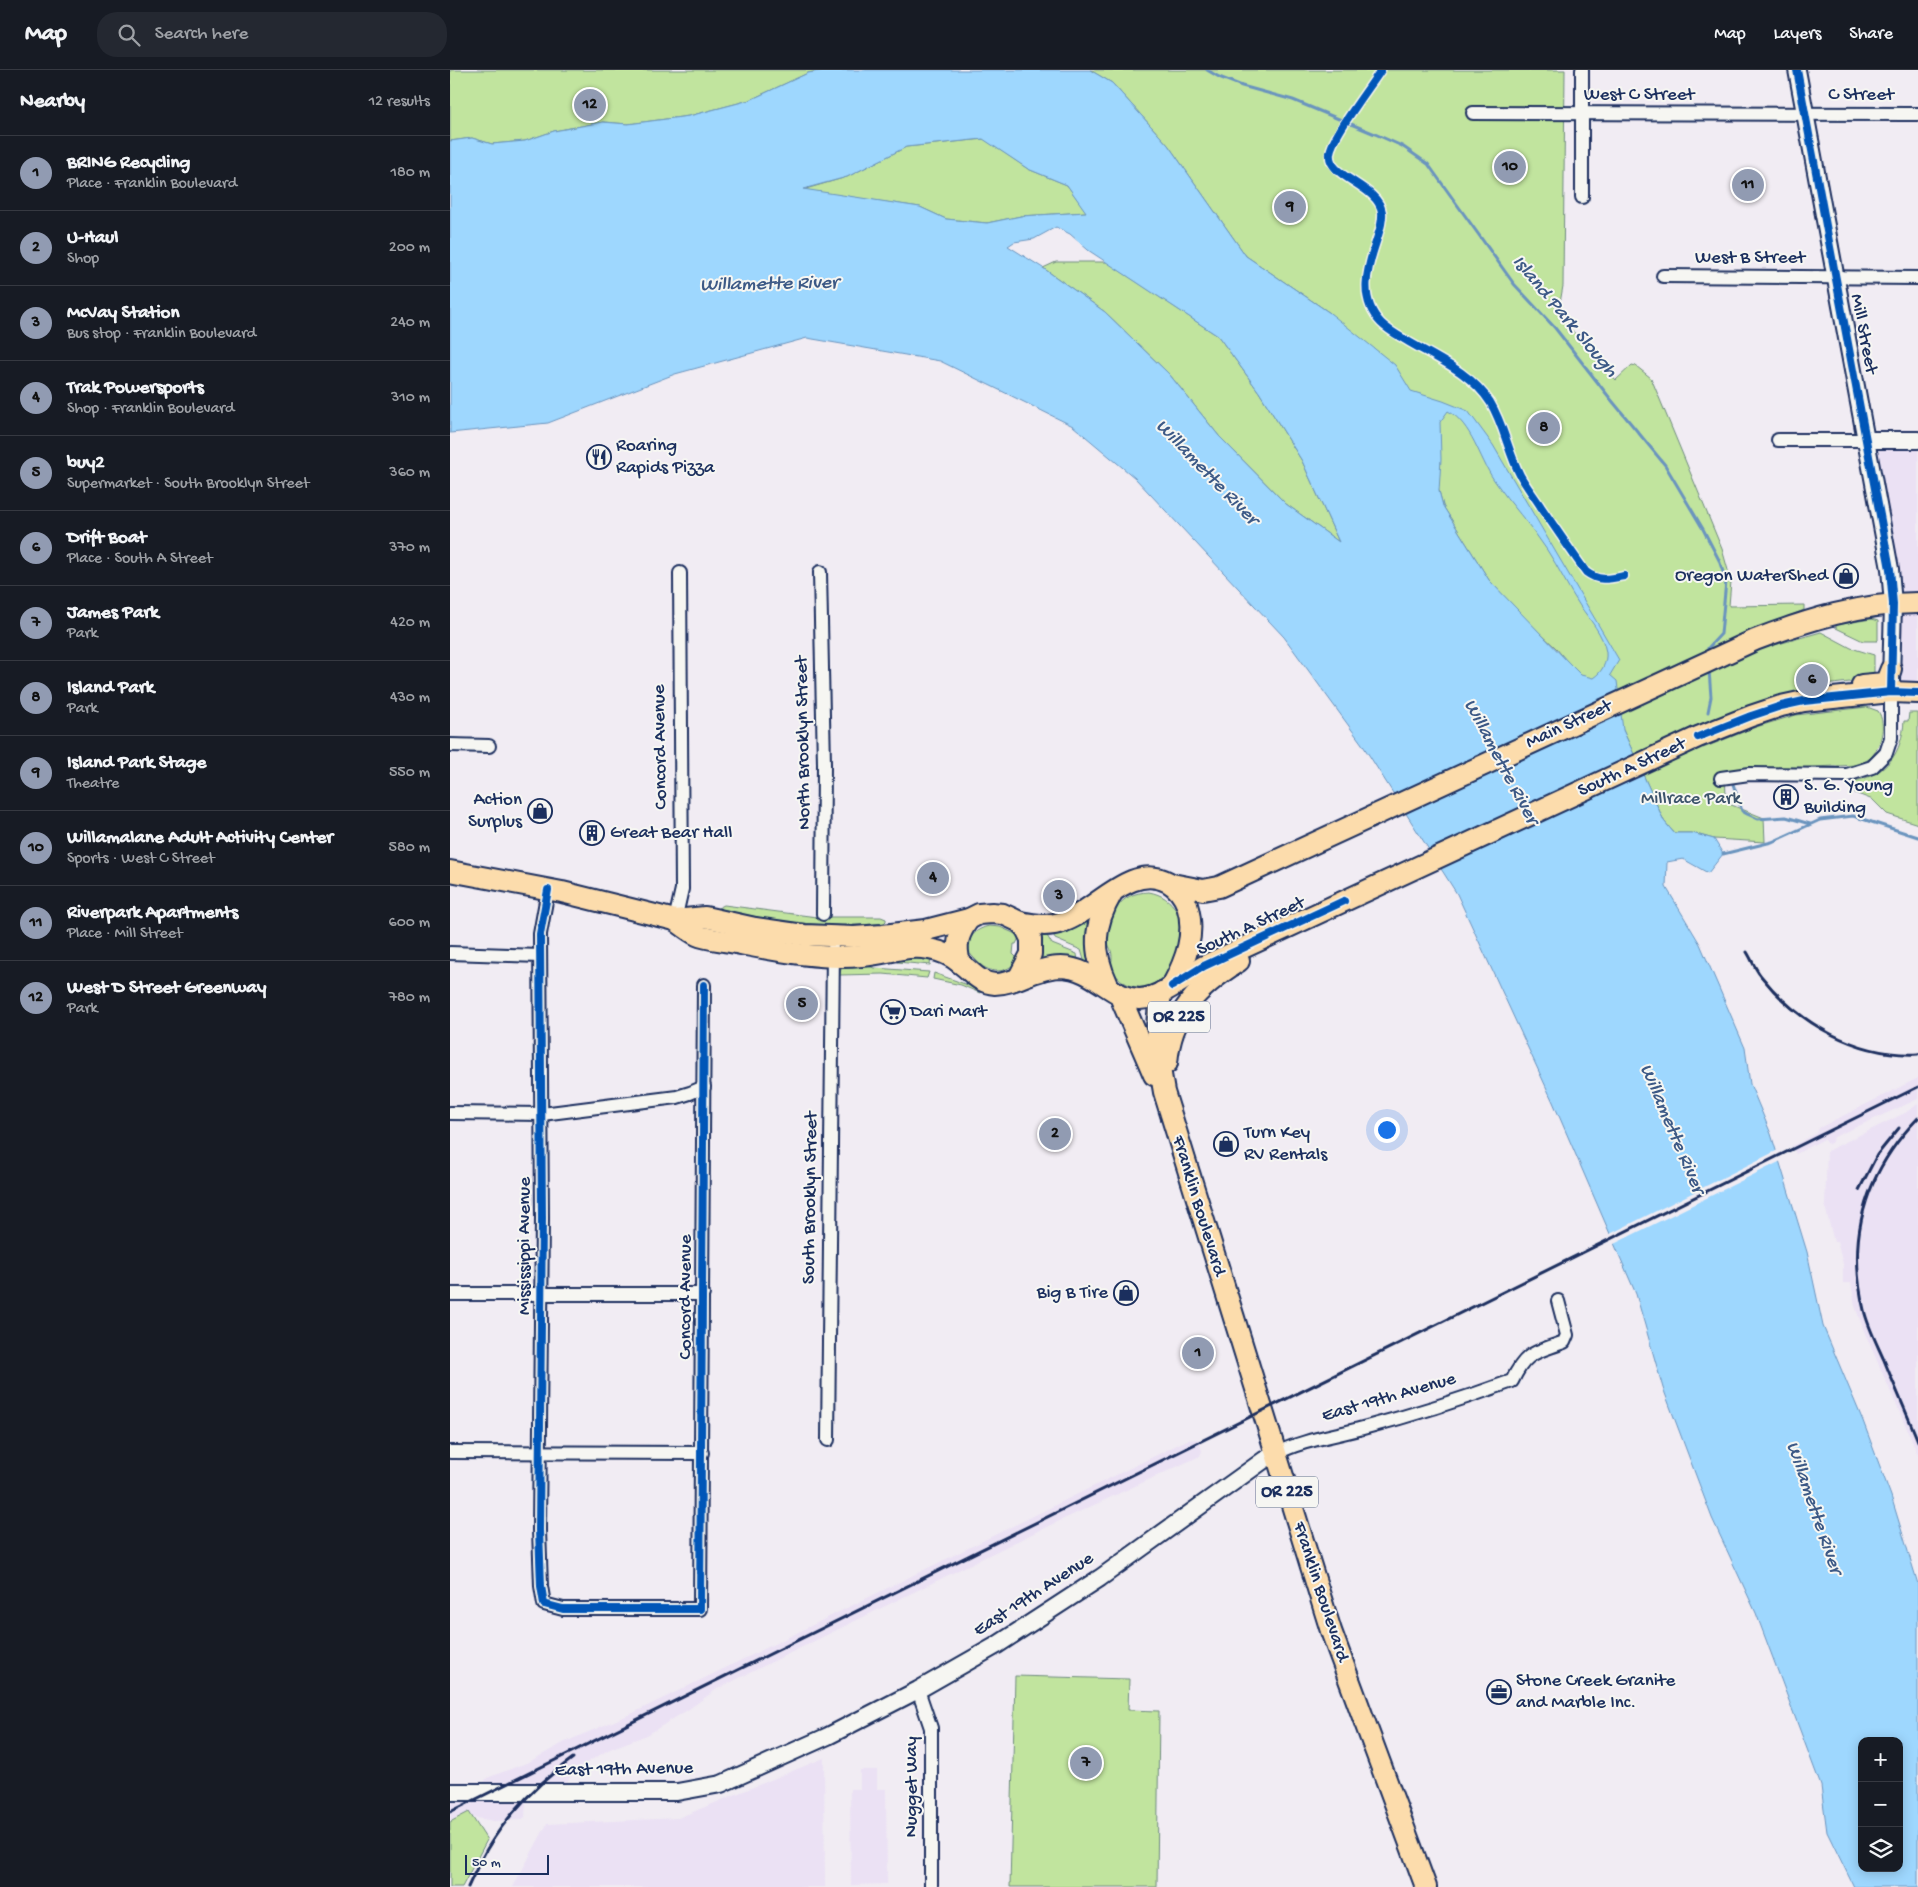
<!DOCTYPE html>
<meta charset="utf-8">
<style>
:root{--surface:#171b24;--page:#242831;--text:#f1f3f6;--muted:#9ea1a6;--line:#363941;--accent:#919bb2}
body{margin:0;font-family:"Gochi Hand",sans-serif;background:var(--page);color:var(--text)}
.controls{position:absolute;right:15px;bottom:15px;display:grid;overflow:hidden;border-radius:10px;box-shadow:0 2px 12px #0003}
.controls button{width:45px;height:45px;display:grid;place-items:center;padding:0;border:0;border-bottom:1px solid var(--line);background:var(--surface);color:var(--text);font:25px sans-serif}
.scale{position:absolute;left:15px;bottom:12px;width:84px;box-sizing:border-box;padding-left:5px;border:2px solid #1b2f5e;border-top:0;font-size:14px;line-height:18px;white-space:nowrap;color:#1b2f5e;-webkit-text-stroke:4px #f6f6f2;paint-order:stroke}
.you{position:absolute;left:936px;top:1059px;width:18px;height:18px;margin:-12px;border:4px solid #fff;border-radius:50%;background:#1a73e8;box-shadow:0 0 0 8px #1a73e833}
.badge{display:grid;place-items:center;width:32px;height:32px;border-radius:50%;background:var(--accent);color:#111;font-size:16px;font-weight:700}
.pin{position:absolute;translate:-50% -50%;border:2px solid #fff;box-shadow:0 1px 5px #0006}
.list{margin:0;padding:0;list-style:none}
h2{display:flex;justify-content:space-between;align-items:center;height:65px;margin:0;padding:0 20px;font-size:21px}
h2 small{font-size:16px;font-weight:400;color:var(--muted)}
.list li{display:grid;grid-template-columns:32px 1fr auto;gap:15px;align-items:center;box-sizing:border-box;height:75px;padding:0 20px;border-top:1px solid var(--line)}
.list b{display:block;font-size:19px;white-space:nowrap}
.list p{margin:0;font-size:16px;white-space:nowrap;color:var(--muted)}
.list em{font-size:16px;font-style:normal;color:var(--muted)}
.icon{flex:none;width:28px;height:28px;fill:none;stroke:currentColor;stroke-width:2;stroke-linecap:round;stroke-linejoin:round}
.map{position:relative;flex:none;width:1468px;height:1817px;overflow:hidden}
header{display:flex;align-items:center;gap:30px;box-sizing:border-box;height:70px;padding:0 25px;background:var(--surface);border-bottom:1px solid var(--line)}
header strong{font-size:24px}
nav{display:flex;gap:28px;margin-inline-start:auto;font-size:18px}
.search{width:350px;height:45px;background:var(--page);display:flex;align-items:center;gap:12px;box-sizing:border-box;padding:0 18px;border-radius:20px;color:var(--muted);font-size:19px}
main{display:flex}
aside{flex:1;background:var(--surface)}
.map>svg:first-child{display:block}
.built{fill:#ebe1f4}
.green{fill:#c1e49e;stroke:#6e8a7e}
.water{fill:#9ed7fe;stroke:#6a94be;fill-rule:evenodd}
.pier{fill:#f1ecf3}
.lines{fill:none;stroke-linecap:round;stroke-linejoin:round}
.stream{stroke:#6a94be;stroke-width:3}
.minor-casing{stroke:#1b2f5e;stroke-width:16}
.tertiary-casing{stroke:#1b2f5e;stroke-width:20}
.primary-casing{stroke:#1b2f5e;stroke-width:24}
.minor{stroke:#f6f6f2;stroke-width:12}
.tertiary{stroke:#f6f6f2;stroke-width:16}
.primary{stroke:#fcdcac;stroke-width:20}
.rail{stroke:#1b2f5e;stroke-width:3}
.cycleway-casing{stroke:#f6f6f2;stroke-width:11}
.cycleway{stroke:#0057b8;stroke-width:8}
.labels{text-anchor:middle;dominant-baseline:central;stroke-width:4;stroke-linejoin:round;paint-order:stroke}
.shield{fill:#f6f6f2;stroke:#5d6b8a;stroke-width:1}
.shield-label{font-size:18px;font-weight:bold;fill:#1b2f5e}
.street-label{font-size:19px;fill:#1b2f5e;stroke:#f6f6f2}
.poi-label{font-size:19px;fill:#1b2f5e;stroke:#f6f6f2;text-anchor:start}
.park-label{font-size:19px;fill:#3c536b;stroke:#f6f6f2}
.water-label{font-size:20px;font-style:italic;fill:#3c5986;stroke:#f6f6f2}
</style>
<header>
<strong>Map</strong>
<div class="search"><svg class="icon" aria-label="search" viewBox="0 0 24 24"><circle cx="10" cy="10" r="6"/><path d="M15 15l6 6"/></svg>Search here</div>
<nav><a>Map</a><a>Layers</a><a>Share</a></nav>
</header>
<main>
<aside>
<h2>Nearby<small>12 results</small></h2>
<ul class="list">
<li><span class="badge">1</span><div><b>BRING Recycling</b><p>Place · Franklin Boulevard</p></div><em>180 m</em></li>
<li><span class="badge">2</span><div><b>U-Haul</b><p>Shop</p></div><em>200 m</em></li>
<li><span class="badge">3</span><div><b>McVay Station</b><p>Bus stop · Franklin Boulevard</p></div><em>240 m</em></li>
<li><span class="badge">4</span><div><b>Trak Powersports</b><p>Shop · Franklin Boulevard</p></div><em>310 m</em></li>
<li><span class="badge">5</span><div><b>buy2</b><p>Supermarket · South Brooklyn Street</p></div><em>360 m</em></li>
<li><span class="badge">6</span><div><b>Drift Boat</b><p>Place · South A Street</p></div><em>370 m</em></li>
<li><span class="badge">7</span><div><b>James Park</b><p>Park</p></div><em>420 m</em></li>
<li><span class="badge">8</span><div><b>Island Park</b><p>Park</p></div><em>430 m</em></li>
<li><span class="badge">9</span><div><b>Island Park Stage</b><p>Theatre</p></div><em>550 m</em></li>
<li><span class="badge">10</span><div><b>Willamalane Adult Activity Center</b><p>Sports · West C Street</p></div><em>580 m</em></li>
<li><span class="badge">11</span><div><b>Riverpark Apartments</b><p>Place · Mill Street</p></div><em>600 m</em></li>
<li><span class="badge">12</span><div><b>West D Street Greenway</b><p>Park</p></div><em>780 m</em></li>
</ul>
</aside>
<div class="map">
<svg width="1468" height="1817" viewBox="0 0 1468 1817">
<rect width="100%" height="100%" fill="#f1ecf3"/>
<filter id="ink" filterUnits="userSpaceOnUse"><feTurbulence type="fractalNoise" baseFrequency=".02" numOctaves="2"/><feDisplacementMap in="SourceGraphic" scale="10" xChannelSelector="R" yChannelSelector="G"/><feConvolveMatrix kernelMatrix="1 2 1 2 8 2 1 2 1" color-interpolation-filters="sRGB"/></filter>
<g filter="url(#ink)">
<g class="built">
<path d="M1416,370H1468V623L1441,622L1442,549Z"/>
<path d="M1468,1008V1029L1384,1067L1381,1073L1378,1074L1374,1069L1346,1084L1342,1076L1367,1063L1369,1058Z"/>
<path d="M1468,1034V1384L1414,1261L1405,1236L1401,1213H1393V1194L1387,1172H1384L1375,1136L1377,1081L1455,1043Z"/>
<path d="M748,1369L752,1381L750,1386L592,1459L267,1619L239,1639L197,1665L160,1679L124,1700L116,1714H34V1712L37,1708L79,1692L115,1672L183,1643L308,1582L737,1370Z"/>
<path d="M374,1688L375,1817H63L97,1754L228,1748Z"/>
<path d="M410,1700H427V1719H436L437,1814L401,1815L400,1719H410Z"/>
<path d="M46,1728H70L76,1731L75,1747L71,1750L44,1751L15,1746L0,1752V1731Z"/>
</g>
<g class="green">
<path d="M0,0H375L358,3L300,30L239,46L178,54L153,52L104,61L75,71L42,74L22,68L0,71Z"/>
<path d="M640,0H1115L1113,216L1110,233L1120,258L1166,310L1182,295L1186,296L1201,308L1272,479L1281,511L1279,536L1354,535V540L1302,561L1307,580L1371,562L1401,578L1424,585V610C1399,612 1372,614 1347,621C1313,632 1280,648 1246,662L1253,678L1306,657L1346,645L1417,637L1428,641C1437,654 1431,679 1419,689C1416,691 1411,693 1408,695L1275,701L1276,727L1279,734L1314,748L1315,772L1264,769L1242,763H1224L1214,751L1173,660L1106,578L1075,549L1039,510L993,436L989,421L880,243L796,186L718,75L662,13Z"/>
<path d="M534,69L578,99L617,115L637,142L571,146L537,153L496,149L470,137L352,120L397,107L456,77Z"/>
<path d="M606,192H657L768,266L809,322L852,391L889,472L836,434L769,366L719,304L655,242L593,198Z"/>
<path d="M1421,549L1428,551V570L1427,571H1413L1386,558V555Z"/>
<path d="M1459,643H1468V754L1437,744L1423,730L1405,723V711C1437,704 1452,683 1454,651H1458Z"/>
<path d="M699,822C759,833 726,933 679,915C671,911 664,905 660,897C664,888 662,878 655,870C662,844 667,823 699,822Z"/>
<path d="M274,835L367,847H431L436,849V851L434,853C381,859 319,852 268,838Z"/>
<path d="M642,846L640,895L635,893L631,880L605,869L603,863Z"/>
<path d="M539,856L550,857L570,866L566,874H564L563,884L568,889C560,902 543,905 531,895C526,891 522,885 516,880C519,867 525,859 539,856Z"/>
<path d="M596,864L602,874L627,884L628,891L586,892V865Z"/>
<path d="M468,886L481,888L480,895L447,892L446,889Z"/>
<path d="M403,893L425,898L479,902L477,908L433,904L389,905L392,897Z"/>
<path d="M484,903L532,920L530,923L511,915L483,909Z"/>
<path d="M565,1606L679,1609L678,1640L709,1641L707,1817H560Z"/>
<path d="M19,1742L37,1770L12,1817H0V1752Z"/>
</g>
<path class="water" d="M375,0H640L662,13L718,75L796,186L880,243L945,295L961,321L993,331L1018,341L1043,375L1169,590L1160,605L1167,611L1173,660L1214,751L1224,763H1242L1264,769L1273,784L1258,803L1233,789L1217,792L1216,817L1250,874L1295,978L1300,1014L1321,1064L1357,1182L1373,1256L1413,1351L1441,1426L1468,1514V1817H1404L1377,1762L1371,1716L1306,1543L1262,1448L1213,1318L1186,1224L1103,1032L1007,824L912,674L834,567L685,408L623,356L490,291L357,268L225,304L98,353L0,363V71L22,68L42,74L75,71L104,61L153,52L178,54L239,46L300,30L358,3ZM533,69L578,99L617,115L636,142L571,146L537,153L496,149L470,137L353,119L397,107L456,77ZM606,157L620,164L638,180L768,266L809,322L852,391L889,472L836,434L769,366L719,304L655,242L593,198L558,176L564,172L584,169ZM998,341C1022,354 1029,388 1044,410C1060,434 1081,455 1097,480C1109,498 1118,518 1130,536C1140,550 1153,564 1156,582C1157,593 1152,602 1143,608L1131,605L1122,596L1039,510L993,436L989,421L991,389L990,352ZM1412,1671H1449V1798H1412Z"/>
<path class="pier" d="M1328,1080L1331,1091L1162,1175L1158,1165Z"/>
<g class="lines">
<g class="stream">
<path d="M757,0L769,7L792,16L843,30L925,64L952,76L978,94L1064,214L1105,258L1159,327L1215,395L1253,459L1269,490L1276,511L1271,564L1258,578V583"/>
<path d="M1258,642L1261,627L1259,600"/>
<path d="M1283,714L1292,741L1297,744L1308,749L1336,747L1360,754"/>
<path d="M1273,784L1322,772L1370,750L1403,746L1468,767"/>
</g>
<defs>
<g id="minor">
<path d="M1132,0V127"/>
<path d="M1023,43L1468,44"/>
<path d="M1213,206L1468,208"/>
<path d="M1328,370H1416"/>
<path d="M370,502L374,694L373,844"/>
<path d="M0,675L39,676"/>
<path d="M1271,708L1299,704L1397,705L1422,697L1436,683L1441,668V622"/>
<path d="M98,820L90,864L92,1148L89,1460L91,1516L94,1534L113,1539H250L254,915"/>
<path d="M225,850L232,819L230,503"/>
<path d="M0,883L90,886"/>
<path d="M0,1043L92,1044L227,1027L240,1023L254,1017"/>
<path d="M0,1224H253"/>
<path d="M378,1370L383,880"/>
<path d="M0,1382L252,1383"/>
<path d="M825,1384C852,1370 884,1366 913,1358C963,1345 1013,1329 1062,1311C1076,1281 1085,1283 1114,1272L1117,1265L1108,1231"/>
<path d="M468,1620L481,1658V1817"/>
</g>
<g id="tertiary">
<path d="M1347,0L1440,499L1443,534L1441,611"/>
<path d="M1416,370H1468"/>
<path d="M0,1722H227L271,1714L378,1666L468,1620L547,1575L650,1508L814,1390L825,1384"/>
</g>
<g id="primary">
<path d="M1412,615L1434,613L1437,609L1441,599"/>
<path d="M0,801L112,822L225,850L255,847L305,858L354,865L404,867L433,865L476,860L519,849L529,844L542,843L553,844L570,852L576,859L581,869V884L569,907"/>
<path d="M722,814L753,820L769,817L1305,570C1357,550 1412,533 1468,533"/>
<path d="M225,850C232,855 239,861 247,865C256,869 270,870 280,872C323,880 368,890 412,886C435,885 457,874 479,879C490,881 502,886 510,893C522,902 529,913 545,914C565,914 586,897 611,897C645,898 662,930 690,929C711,928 736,907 754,896L1248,667L1301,646L1331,636L1354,631L1441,622L1468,623"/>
<path d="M570,852C586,855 600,857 615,851C647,840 681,792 718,812C727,817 733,825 737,835C746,864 736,890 722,916"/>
<path d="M510,893C505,875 508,864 519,849"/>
<path d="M658,915C642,881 643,856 662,823"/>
<path d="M712,922C703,956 708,989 714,1022L881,1561L976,1817"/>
<path d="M669,924L704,1005"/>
<path d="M717,993C721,943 748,917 789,891"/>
</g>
</defs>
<use href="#minor" class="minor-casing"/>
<use href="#tertiary" class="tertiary-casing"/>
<use href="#primary" class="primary-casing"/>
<use href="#minor" class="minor"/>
<use href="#tertiary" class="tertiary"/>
<use href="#primary" class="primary"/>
<g class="rail">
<path d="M1297,882C1302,890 1305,899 1311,906C1348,953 1407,987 1468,984"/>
<path d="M1468,1048C1415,1103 1396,1166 1414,1240C1418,1257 1427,1274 1434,1290C1445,1317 1457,1344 1468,1371"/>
<path d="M1409,1120L1427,1085L1449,1058"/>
<path d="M0,1742L1468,1017"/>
<path d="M18,1817C24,1804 30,1791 37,1779C59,1743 89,1712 123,1688"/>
</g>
<defs>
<g id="cycleway">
<path d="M931,0C920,17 882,66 880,83C876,107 928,115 932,142C933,153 929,162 926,172C917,199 908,229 931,253C939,261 949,266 959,272C988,289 1021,303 1040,332C1054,355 1058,382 1070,405C1076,416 1084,426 1091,437C1106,459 1121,481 1136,502C1149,512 1159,509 1174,506"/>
<path d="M1347,0L1440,499L1443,534L1441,622"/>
<path d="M1248,667L1301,646L1331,636L1354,631L1441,622L1468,623"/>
<path d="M98,820L90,864L92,1148L89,1460L91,1516L94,1534L113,1539H250L254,915"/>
<path d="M722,916L754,896L894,831"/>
</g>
</defs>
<use href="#cycleway" class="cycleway-casing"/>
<use href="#cycleway" class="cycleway"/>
</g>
</g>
<defs>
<symbol id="restaurant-ring" viewBox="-11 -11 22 22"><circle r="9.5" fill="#f6f6f2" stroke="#1b2f5e" stroke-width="1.5"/><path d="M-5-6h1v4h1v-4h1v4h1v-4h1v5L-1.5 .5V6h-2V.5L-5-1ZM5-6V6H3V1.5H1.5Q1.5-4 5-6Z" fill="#1b2f5e"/></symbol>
<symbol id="shop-ring" viewBox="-11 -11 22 22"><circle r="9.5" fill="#f6f6f2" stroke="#1b2f5e" stroke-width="1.5"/><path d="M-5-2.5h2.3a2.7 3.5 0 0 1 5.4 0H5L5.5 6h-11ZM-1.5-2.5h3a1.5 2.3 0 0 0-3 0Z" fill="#1b2f5e"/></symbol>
<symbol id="building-ring" viewBox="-11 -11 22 22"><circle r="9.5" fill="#f6f6f2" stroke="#1b2f5e" stroke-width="1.5"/><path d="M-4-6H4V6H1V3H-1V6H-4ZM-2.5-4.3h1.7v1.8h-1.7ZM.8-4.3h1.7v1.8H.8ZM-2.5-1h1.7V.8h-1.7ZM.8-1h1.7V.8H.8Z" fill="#1b2f5e"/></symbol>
<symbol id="supermarket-ring" viewBox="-11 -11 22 22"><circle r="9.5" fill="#f6f6f2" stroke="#1b2f5e" stroke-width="1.5"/><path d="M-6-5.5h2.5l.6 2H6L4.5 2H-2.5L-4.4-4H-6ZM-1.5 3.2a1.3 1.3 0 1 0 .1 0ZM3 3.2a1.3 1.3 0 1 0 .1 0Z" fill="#1b2f5e"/></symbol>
<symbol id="office-ring" viewBox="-11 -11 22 22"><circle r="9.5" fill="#f6f6f2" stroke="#1b2f5e" stroke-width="1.5"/><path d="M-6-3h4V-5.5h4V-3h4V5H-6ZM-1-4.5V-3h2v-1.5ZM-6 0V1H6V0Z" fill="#1b2f5e"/></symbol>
</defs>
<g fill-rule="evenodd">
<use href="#restaurant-ring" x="135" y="373" width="28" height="28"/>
<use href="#shop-ring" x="1382" y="492" width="28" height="28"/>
<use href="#building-ring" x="1322" y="713" width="28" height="28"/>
<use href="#shop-ring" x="76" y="727" width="28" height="28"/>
<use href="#building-ring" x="128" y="749" width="28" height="28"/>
<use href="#supermarket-ring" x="429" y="928" width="28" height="28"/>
<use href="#shop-ring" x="762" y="1060" width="28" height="28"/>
<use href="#shop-ring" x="662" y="1209" width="28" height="28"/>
<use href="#office-ring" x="1035" y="1608" width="28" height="28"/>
</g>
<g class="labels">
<g class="shield">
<rect x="698" y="931.5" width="62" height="31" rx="4"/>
<rect x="806" y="1406.5" width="62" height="31" rx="4"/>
</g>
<g class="shield-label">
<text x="729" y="947">OR 225</text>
<text x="837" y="1422">OR 225</text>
</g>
<g class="street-label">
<text x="1189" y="25">West C Street</text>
<text x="1411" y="25">C Street</text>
<text x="1300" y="188">West B Street</text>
<text transform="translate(1413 264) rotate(79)">Mill Street</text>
<text transform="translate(1119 655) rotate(-25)">Main Street</text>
<text transform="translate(354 673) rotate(-91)">North Brooklyn Street</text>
<text transform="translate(211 677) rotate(-91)">Concord Avenue</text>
<text transform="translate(1182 698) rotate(-25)">South A Street</text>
<text transform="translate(801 857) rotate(-25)">South A Street</text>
<text transform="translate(361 1128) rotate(-89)">South Brooklyn Street</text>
<text transform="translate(748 1136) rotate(73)">Franklin Boulevard</text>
<text transform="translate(75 1176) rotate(-90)">Mississippi Avenue</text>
<text transform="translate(236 1227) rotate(-90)">Concord Avenue</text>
<text transform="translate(939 1328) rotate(-16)">East 19th Avenue</text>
<text transform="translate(870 1522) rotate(72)">Franklin Boulevard</text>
<text transform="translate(584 1525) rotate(-33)">East 19th Avenue</text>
<text transform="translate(174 1700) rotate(-1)">East 19th Avenue</text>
<text transform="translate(462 1717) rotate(-90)">Nugget Way</text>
</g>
<g class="poi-label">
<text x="166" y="376">Roaring<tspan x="166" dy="22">Rapids Pizza</tspan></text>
<text x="1378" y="506" text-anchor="end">Oregon WaterShed</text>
<text x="1354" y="716">S. G. Young<tspan x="1354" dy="22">Building</tspan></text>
<text x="72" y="730" text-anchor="end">Action<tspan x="72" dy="22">Surplus</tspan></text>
<text x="160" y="763">Great Bear Hall</text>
<text x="460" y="942">Dari Mart</text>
<text x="794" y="1063">Turn Key<tspan x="794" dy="22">RV Rentals</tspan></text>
<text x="658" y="1223" text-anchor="end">Big B Tire</text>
<text x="1066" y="1611">Stone Creek Granite<tspan x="1066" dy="22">and Marble Inc.</tspan></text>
</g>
<g class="park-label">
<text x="1241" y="729">Millrace Park</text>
</g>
<g class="water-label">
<text transform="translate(319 215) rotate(-1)">Willamette River</text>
<text transform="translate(1114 247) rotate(50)">Island Park Slough</text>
<text transform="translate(756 403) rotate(46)">Willamette River</text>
<text transform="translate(1050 692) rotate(62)">Willamette River</text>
<text transform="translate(1221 1059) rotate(67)">Willamette River</text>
<text transform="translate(1363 1438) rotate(71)">Willamette River</text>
</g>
</g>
</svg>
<div class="controls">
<button>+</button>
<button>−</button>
<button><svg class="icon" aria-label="layers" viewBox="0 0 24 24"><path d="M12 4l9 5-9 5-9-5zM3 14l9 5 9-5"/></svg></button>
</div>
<div class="scale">50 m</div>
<div class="you"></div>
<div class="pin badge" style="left:748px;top:1283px">1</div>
<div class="pin badge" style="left:605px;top:1064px">2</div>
<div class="pin badge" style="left:609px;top:826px">3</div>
<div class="pin badge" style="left:483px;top:808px">4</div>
<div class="pin badge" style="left:352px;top:934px">5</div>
<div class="pin badge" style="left:1362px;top:610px">6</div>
<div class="pin badge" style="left:636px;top:1693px">7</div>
<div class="pin badge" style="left:1094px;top:358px">8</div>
<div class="pin badge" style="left:840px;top:137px">9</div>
<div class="pin badge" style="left:1060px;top:97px">10</div>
<div class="pin badge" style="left:1298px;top:115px">11</div>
<div class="pin badge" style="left:140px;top:35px">12</div>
</div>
</main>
